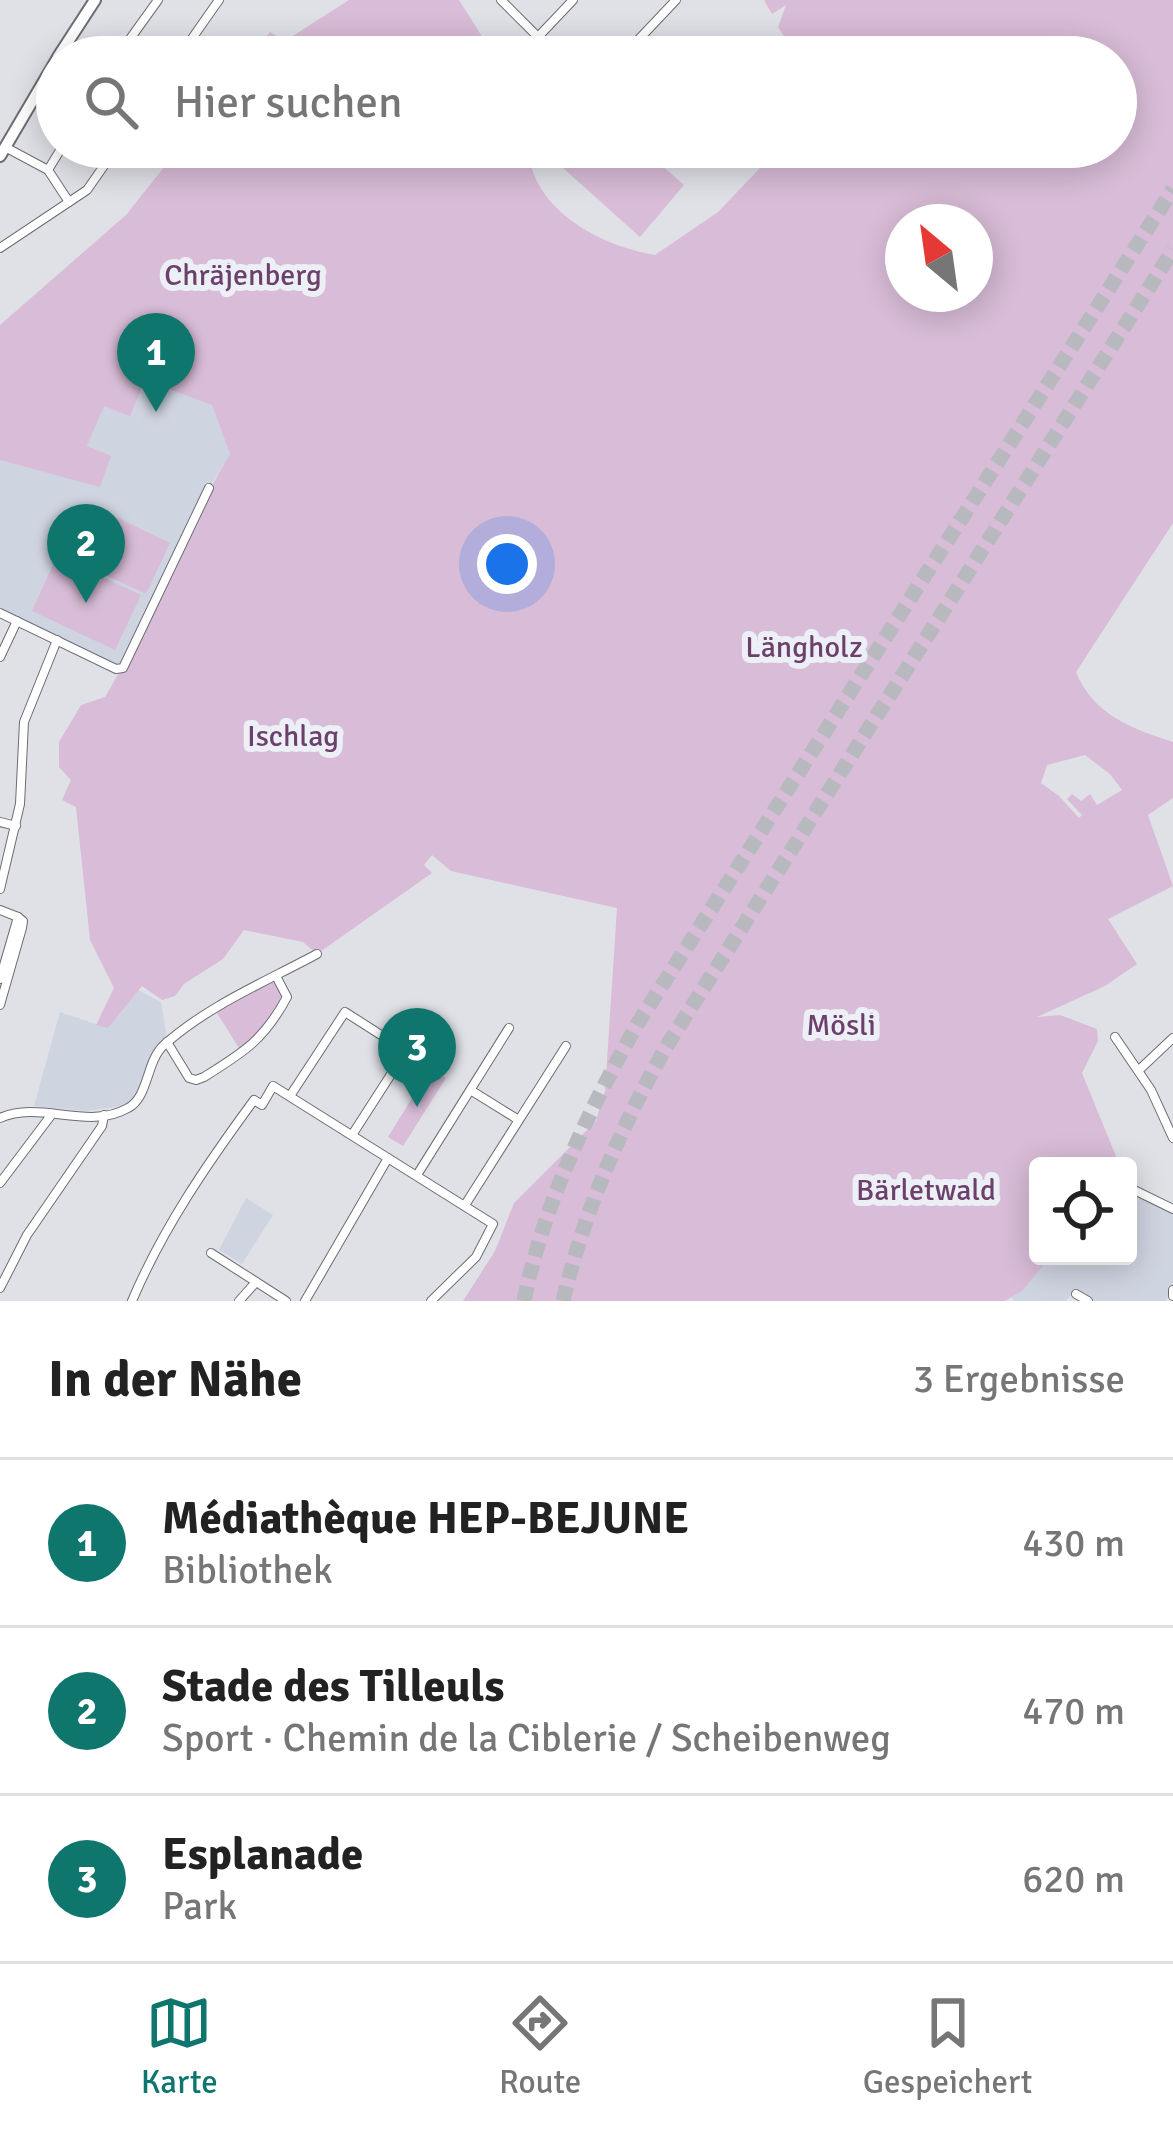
<!DOCTYPE html>
<html lang="de">
<meta charset="utf-8">
<style>
:root{--surface:#fff;--page:#f2f2f2;--text:#222;--muted:#767676;--line:#e0e0e0;--accent:#0f766e}
body{margin:0;font-family:Signika,sans-serif;background:var(--page);color:var(--text)}
.controls{position:absolute;right:36px;bottom:36px;display:grid;overflow:hidden;border-radius:12px;box-shadow:0 6px 30px #0003}
.controls button{width:108px;height:108px;display:grid;place-items:center;padding:0;border:0;border-bottom:3px solid var(--line);background:var(--surface);color:var(--text);font:60px sans-serif}
.compass{position:absolute;left:885px;top:204px;width:108px;height:108px;border-radius:50%;background:var(--surface);box-shadow:0 6px 30px #0003;rotate:331deg}
.you{position:absolute;left:507px;top:564px;width:42px;height:42px;margin:-30px;border:9px solid #fff;border-radius:50%;background:#1a73e8;box-shadow:0 0 0 18px #1a73e833}
.badge{display:grid;place-items:center;width:78px;height:78px;border-radius:50%;background:var(--accent);color:#fff;font-size:39px;font-weight:700}
.pin{position:absolute;translate:-50% -99px;filter:drop-shadow(0 3px 6px #0008)}
.pin::after{content:'';position:absolute;top:63px;width:42px;height:36px;background:inherit;clip-path:polygon(0 0,100% 0,50% 100%)}
.list{margin:0;padding:0;list-style:none}
h2{display:flex;justify-content:space-between;align-items:center;height:156px;margin:0;padding:0 48px;font-size:51px}
h2 small{font-size:39px;font-weight:400;color:var(--muted)}
.list li{display:grid;grid-template-columns:78px 1fr auto;gap:36px;align-items:center;box-sizing:border-box;height:168px;padding:0 48px;border-top:3px solid var(--line)}
.list b{display:block;font-size:45px;white-space:nowrap}
.list p{margin:0;font-size:39px;white-space:nowrap;color:var(--muted)}
.list em{font-size:39px;font-style:normal;color:var(--muted)}
.icon{flex:none;width:66px;height:66px;fill:none;stroke:currentColor;stroke-width:2;stroke-linecap:round;stroke-linejoin:round}
.map{position:relative;flex:none;width:1173px;height:1301px;overflow:hidden}
.search{position:absolute;background:var(--surface);box-shadow:0 6px 30px #0003;left:36px;right:36px;top:36px;height:132px;display:flex;align-items:center;gap:30px;box-sizing:border-box;padding:0 42px;border-radius:66px;color:var(--muted);font-size:45px}
.sheet{height:660px;background:var(--surface)}
nav{display:flex;justify-content:space-around;align-items:center;box-sizing:border-box;height:168px;border-top:3px solid var(--line);background:var(--surface);font-size:33px;color:var(--muted)}
nav a{display:grid;justify-items:center;gap:6px}
nav .on{color:var(--accent)}
.map>svg:first-child{display:block}
.built{fill:#cfd4e1}
.green{fill:#d9bcd7;fill-rule:evenodd}
.lines{fill:none;stroke-linecap:round;stroke-linejoin:round}
.motorway-tunnel{stroke:#b8b9bf;stroke-width:15;stroke-dasharray:15 8;stroke-linecap:butt}
.minor-casing{stroke:#6b6d72;stroke-width:10}
.secondary-casing{stroke:#6b6d72;stroke-width:14}
.minor{stroke:#fff;stroke-width:8}
.secondary{stroke:#fff;stroke-width:10}
.labels{text-anchor:middle;dominant-baseline:central;stroke-width:12;stroke-linejoin:round;paint-order:stroke}
.park-label{font-size:30px;fill:#6c406b;stroke:#eceff5}
</style>
<div class="map">
<svg width="1173" height="1301" viewBox="0 0 1173 1301">
<rect width="100%" height="100%" fill="#dfe1e7"/>
<g class="built">
<path d="M145,380L212,404L230,454L209,488L123,668L0,613V460L100,486L87,446L104,405Z"/>
<path d="M138,990L161,1002L167,1039L150,1056L134,1101L124,1106L86,1111L34,1106L60,1012L108,1028Z"/>
<path d="M1128,1187L1173,1209V1290L1165,1301H1088L1072,1293L1066,1301H1014L1012,1297L1051,1256H1128Z"/>
<path d="M246,1198L273,1215L242,1264L219,1250Z"/>
</g>
<g class="green">
<path d="M349,0H459L495,57H250L270,32L285,41Z"/>
<path d="M764,0H1173V523L1076,672C1093,715 1133,729 1173,742V798L1148,815L1173,886L1108,919L1137,964L1105,986L1037,1017L1060,1015L1097,1029L1098,1041L1082,1073L1120,1166H1038V1256H1051L1022,1291L1005,1301H463L495,1251L514,1203L596,1121L605,1091L617,908L451,871L432,855L424,865L432,873L317,954L303,942L244,930L223,959L184,984L175,996L162,1000L142,986L108,1028L96,1025L114,988L90,940L76,807L62,800L71,780L59,767V742L81,705L105,697C152,619 183,532 230,454L212,405L145,380L130,416L104,406L87,446L111,456L100,487L0,460V325L126,215L180,147H528C531,210 601,246 655,255L718,212L780,147H1116V57H844L830,41L810,57H797L778,27L786,5L772,14ZM903,222H975V294H903ZM1085,755L1110,774L1122,790L1097,805L1090,794L1081,801L1072,794L1067,799L1082,815L1079,818L1059,796L1041,783L1047,765Z"/>
<path d="M546,147L562,161L574,147H641L684,185L640,237L543,150Z"/>
<path d="M93,506L170,543L146,594L68,557Z"/>
<path d="M57,556L141,595L115,650L32,611Z"/>
<path d="M272,980L284,994C277,1018 261,1036 241,1051L215,1010Z"/>
<path d="M430,1069L446,1078L403,1146L388,1137Z"/>
</g>
<g class="lines">
<g class="motorway-tunnel">
<path d="M524,1301C544,1202 589,1110 638,1023L1173,189"/>
<path d="M563,1301C584,1211 621,1127 666,1047L1173,250"/>
</g>
<defs>
<g id="minor">
<path d="M501,0L538,37L536,45L547,57"/>
<path d="M538,37L573,0"/>
<path d="M117,57L158,0"/>
<path d="M179,57L219,0"/>
<path d="M622,57L676,0"/>
<path d="M5,147L48,170L69,202"/>
<path d="M48,170L62,147"/>
<path d="M0,248L87,190L117,147"/>
<path d="M0,613L116,669L123,668L209,488"/>
<path d="M0,657L17,621"/>
<path d="M0,822L16,826"/>
<path d="M0,889L20,804L24,722L57,640"/>
<path d="M0,910L18,917L0,979"/>
<path d="M0,1005L22,928L23,921L18,917"/>
<path d="M1115,1037L1151,1090L1173,1138"/>
<path d="M167,1042L189,1078L196,1080L204,1077C244,1052 264,1040 287,997L276,976"/>
<path d="M1139,1070L1173,1038"/>
<path d="M472,1091L517,1119"/>
<path d="M290,1096L345,1012L406,1051L352,1135"/>
<path d="M0,1118C40,1100 88,1131 128,1108C149,1097 146,1061 164,1045C209,1005 265,982 317,954"/>
<path d="M417,1175L509,1028"/>
<path d="M0,1183L52,1114"/>
<path d="M1128,1187L1173,1209"/>
<path d="M465,1205L566,1046"/>
<path d="M211,1253L286,1301"/>
<path d="M0,1288L27,1235L102,1126L104,1115"/>
<path d="M1173,1290V1296"/>
<path d="M1076,1294L1088,1301"/>
<path d="M132,1301C163,1228 207,1164 254,1100L262,1105L273,1086L493,1224L476,1257L431,1301"/>
<path d="M239,1301L256,1282"/>
<path d="M305,1301L388,1158"/>
</g>
<g id="secondary">
<path d="M58,57L95,0"/>
<path d="M0,156L57,59"/>
</g>
</defs>
<use href="#minor" class="minor-casing"/>
<use href="#secondary" class="secondary-casing"/>
<use href="#minor" class="minor"/>
<use href="#secondary" class="secondary"/>
</g>
<g class="labels">
<g class="park-label">
<text x="243" y="275">Chräjenberg</text>
<text x="804" y="647">Längholz</text>
<text x="293" y="736">Ischlag</text>
<text x="841" y="1025">Mösli</text>
<text x="926" y="1190">Bärletwald</text>
</g>
</g>
</svg>
<div class="controls">
<button><svg class="icon" aria-label="locate" viewBox="0 0 24 24"><circle cx="12" cy="12" r="6"/><path d="M12 2v4M12 18v4M2 12h4M18 12h4"/></svg></button>
</div>
<svg class="compass" viewBox="-18 -18 36 36"><path d="M0-13l5 13h-10z" fill="#e53935"/><path d="M0 13l5-13h-10z" fill="#767676"/></svg>
<div class="you"></div>
<div class="pin badge" style="left:156px;top:412px">1</div>
<div class="pin badge" style="left:86px;top:603px">2</div>
<div class="pin badge" style="left:417px;top:1107px">3</div>
<div class="search"><svg class="icon" aria-label="search" viewBox="0 0 24 24"><circle cx="10" cy="10" r="6"/><path d="M15 15l6 6"/></svg>Hier suchen</div>
</div>
<section class="sheet">
<h2>In der Nähe<small>3 Ergebnisse</small></h2>
<ul class="list">
<li><span class="badge">1</span><div><b>Médiathèque HEP-BEJUNE</b><p>Bibliothek</p></div><em>430 m</em></li>
<li><span class="badge">2</span><div><b>Stade des Tilleuls</b><p>Sport · Chemin de la Ciblerie / Scheibenweg</p></div><em>470 m</em></li>
<li><span class="badge">3</span><div><b>Esplanade</b><p>Park</p></div><em>620 m</em></li>
</ul>
</section>
<nav>
<a class="on"><svg class="icon" aria-label="map" viewBox="0 0 24 24"><path d="M3 6l6-2 6 2 6-2v14l-6 2-6-2-6 2zM9 4v14M15 6v14"/></svg>Karte</a>
<a><svg class="icon" aria-label="directions" viewBox="0 0 24 24"><path d="M12 3l9 9-9 9-9-9zM9 14v-3h6M13 9l2 2-2 2"/></svg>Route</a>
<a><svg class="icon" aria-label="saved" viewBox="0 0 24 24"><path d="M7 4h10v16l-5-4-5 4z"/></svg>Gespeichert</a>
</nav>
